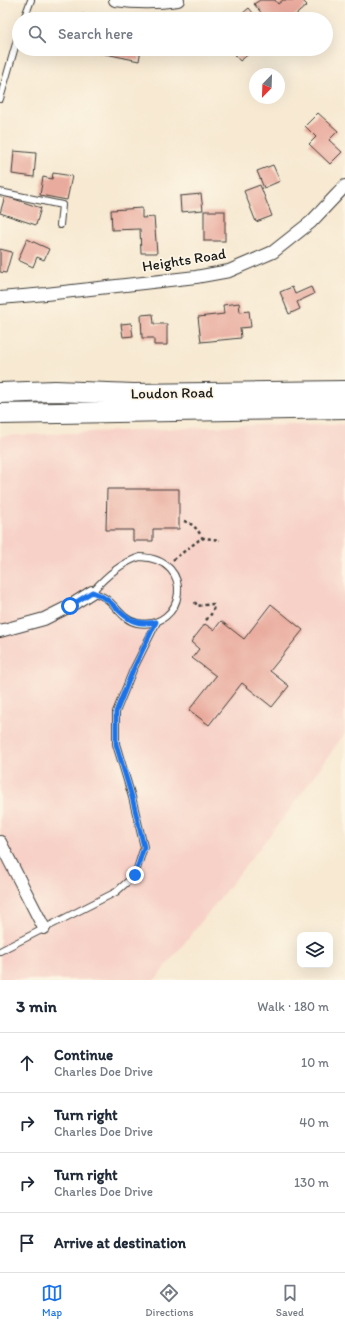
<!DOCTYPE html>
<meta charset="utf-8">
<style>
:root{--surface:#fff;--page:#f6f6f7;--text:#1f2937;--muted:#747a83;--line:#e0e1e3;--accent:#1a73e8}
body{margin:0;font-family:Itim,sans-serif;background:var(--page);color:var(--text)}
.controls{position:absolute;right:12px;bottom:12px;display:grid;overflow:hidden;border-radius:8px;box-shadow:0 4px 16px #0002}
.controls button{width:36px;height:36px;display:grid;place-items:center;padding:0;border:0;border-bottom:1px solid var(--line);background:var(--surface);color:var(--text);font:20px sans-serif}
.compass{position:absolute;left:249px;top:68px;width:36px;height:36px;border-radius:50%;background:var(--surface);box-shadow:0 4px 16px #0002;rotate:203deg}
.stop{position:absolute;width:12px;height:12px;margin:-9px;border:3px solid #1a73e8;border-radius:50%;background:#fff}
.stop.end{background:#1a73e8;border-color:#fff;box-shadow:0 1px 4px #0008}
.list{margin:0;padding:0;list-style:none}
h2{display:flex;justify-content:space-between;align-items:center;height:52px;margin:0;padding:0 16px;font-size:17px}
h2 small{font-size:13px;font-weight:400;color:var(--muted)}
.list li{display:grid;grid-template-columns:26px 1fr auto;gap:12px;align-items:center;box-sizing:border-box;height:60px;padding:0 16px;border-top:1px solid var(--line)}
.list b{display:block;font-size:15px;white-space:nowrap}
.list p{margin:0;font-size:13px;white-space:nowrap;color:var(--muted)}
.list em{font-size:13px;font-style:normal;color:var(--muted)}
.icon{flex:none;width:22px;height:22px;fill:none;stroke:currentColor;stroke-width:2;stroke-linecap:round;stroke-linejoin:round}
.map{position:relative;flex:none;width:345px;height:980px;overflow:hidden}
.search{position:absolute;background:var(--surface);box-shadow:0 4px 16px #0002;left:12px;right:12px;top:12px;height:44px;display:flex;align-items:center;gap:10px;box-sizing:border-box;padding:0 14px;border-radius:22px;color:var(--muted);font-size:15px}
.sheet{height:292px;background:var(--surface)}
nav{display:flex;justify-content:space-around;align-items:center;box-sizing:border-box;height:56px;border-top:1px solid var(--line);background:var(--surface);font-size:11px;color:var(--muted)}
nav a{display:grid;justify-items:center;gap:2px}
nav .on{color:var(--accent)}
.map>svg:first-child{display:block}
.built{fill:#f7d1c7}
.building{fill:#e9ab9e}
.lines{fill:none;stroke-linecap:round;stroke-linejoin:round}
.service-casing{stroke:#3d3b37;stroke-width:8}
.minor-casing{stroke:#3d3b37;stroke-width:14}
.primary-casing{stroke:#3d3b37;stroke-width:22}
.path{stroke:#3d3b37;stroke-width:2.5;stroke-dasharray:3 3;stroke-linecap:butt}
.service{stroke:#fff;stroke-width:6}
.minor{stroke:#fff;stroke-width:12}
.primary{stroke:#fff;stroke-width:20}
.route{stroke:#1a73e8;stroke-width:5}
.labels{text-anchor:middle;dominant-baseline:central;stroke-width:3.5;stroke-linejoin:round;paint-order:stroke}
.street-label{font-size:15px;fill:#1c1c1c;stroke:#fcf5e5}
</style>
<div class="map">
<svg width="345" height="980" viewBox="0 0 345 980">
<rect width="100%" height="100%" fill="#fcf5e5"/>
<filter id="ink" filterUnits="userSpaceOnUse"><feTurbulence type="fractalNoise" baseFrequency=".025" numOctaves="2"/><feDisplacementMap in="SourceGraphic" scale="8" xChannelSelector="R" yChannelSelector="G"/><feConvolveMatrix kernelMatrix="1 2 1 2 8 2 1 2 1" color-interpolation-filters="sRGB"/></filter>
<filter id="wash" filterUnits="userSpaceOnUse"><feTurbulence type="fractalNoise" baseFrequency=".012" numOctaves="4" result="noise"/><feDisplacementMap in="SourceGraphic" scale="16" xChannelSelector="R" yChannelSelector="G"/><feGaussianBlur stdDeviation="0.9" result="paint"/><feColorMatrix in="noise" values="0 0 0 0 0 0 0 0 0 0 0 0 0 0 0 0 0 1.4 0 .05"/><feComposite in="paint" operator="in"/></filter>
<g filter="url(#wash)">
<rect width="100%" height="100%" fill="#f7e9d2"/>
<path class="built" d="M285,424H345V733L288,812L155,980H0V436Z"/>
<g id="blocks">
<g class="building">
<path d="M260,0H275L278,4L283,0H302L307,5L291,19H260L264,16L254,4Z"/>
<path d="M249,8L258,19H236Z"/>
<path d="M82,14L99,17V19H81Z"/>
<path d="M82,49H141L139,61Z"/>
<path d="M230,49H255L240,61Z"/>
<path d="M318,113L338,131L329,140L342,152L330,164L309,144L316,137L305,126Z"/>
<path d="M14,151L36,153L34,177L12,174Z"/>
<path d="M273,165L280,181L264,188L257,171Z"/>
<path d="M53,173L72,176L67,200L40,195L43,177L52,179Z"/>
<path d="M260,185L272,216L256,222L244,191Z"/>
<path d="M201,194L203,210L181,212L180,196Z"/>
<path d="M5,196L41,208L36,225L0,213Z"/>
<path d="M142,208V218L154,217L157,253H141L140,229L112,230L111,210Z"/>
<rect x="204" y="211" width="21" height="30"/>
<path d="M27,239L49,249L44,260L37,257L33,267L18,260Z"/>
<path d="M0,249L12,252L6,273L0,272Z"/>
<path d="M292,287L295,294L311,287L314,294L297,302L300,309L289,314L280,292Z"/>
<path d="M239,303L240,312L249,311L251,327L240,328L241,338L201,342L198,317L224,314L223,305Z"/>
<path d="M153,314L154,324H167V345H154V338H142L141,315Z"/>
<path d="M131,323L133,336L123,337L121,324Z"/>
<path d="M107,489H179V529H153V541H133V530H106Z"/>
<path d="M271,604L303,630L270,671L289,686L272,707L242,683L209,725L189,710L216,676L192,658L199,649L191,642L205,624L214,630L221,621L244,639Z"/>
</g>
</g>
</g>
<g filter="url(#ink)">
<use href="#blocks" fill-opacity="0" stroke="#3d3b37" stroke-width="1"/>
<g class="lines">
<defs>
<g id="service">
<path d="M24,19L31,0"/>
<path d="M0,99L19,33"/>
<path d="M0,192L62,205L60,225"/>
<path d="M140,557C197,559 185,631 137,623C123,620 118,608 108,600C103,596 98,594 92,592C105,577 120,563 140,557Z"/>
<path d="M0,951L116,892L135,875L144,847L132,797L116,744V712L133,670L157,622"/>
</g>
<g id="minor">
<path d="M115,0C136,3 157,3 178,0"/>
<path d="M0,298L46,294L196,277L229,271L273,252L311,222L345,186"/>
<path d="M0,631L44,619L70,606L92,592"/>
<path d="M0,842L44,928"/>
</g>
<g id="primary">
<path d="M0,393L55,391L134,394L345,391"/>
<path d="M0,414L345,408"/>
</g>
</defs>
<use href="#service" class="service-casing"/>
<use href="#minor" class="minor-casing"/>
<use href="#primary" class="primary-casing"/>
<g class="path">
<path d="M184,521C194,524 198,530 203,539"/>
<path d="M173,560L199,540L204,538L220,540"/>
<path d="M195,602L197,606L213,604C215,611 210,616 205,621"/>
</g>
<use href="#service" class="service"/>
<use href="#minor" class="minor"/>
<use href="#primary" class="primary"/>
</g>
</g>
<g class="lines" filter="url(#ink)">
<path class="route" d="M70,606L92,592C121,601 120,629 156,622L133,670L116,712V744L132,797L144,847L135,875"/>
</g>
<g class="labels">
<g class="street-label">
<text transform="translate(184 260) rotate(-9)">Heights Road</text>
<text transform="translate(172 393) rotate(-1)">Loudon Road</text>
</g>
</g>
</svg>
<div class="controls">
<button><svg class="icon" aria-label="layers" viewBox="0 0 24 24"><path d="M12 4l9 5-9 5-9-5zM3 14l9 5 9-5"/></svg></button>
</div>
<svg class="compass" viewBox="-18 -18 36 36"><path d="M0-13l5 13h-10z" fill="#e53935"/><path d="M0 13l5-13h-10z" fill="#747a83"/></svg>
<div class="stop" style="left:70px;top:606px"></div>
<div class="stop end" style="left:135px;top:875px"></div>
<div class="search"><svg class="icon" aria-label="search" viewBox="0 0 24 24"><circle cx="10" cy="10" r="6"/><path d="M15 15l6 6"/></svg>Search here</div>
</div>
<section class="sheet">
<h2>3 min<small>Walk · 180 m</small></h2>
<ul class="list">
<li><svg class="icon" aria-label="ahead" viewBox="0 0 24 24"><path d="M12 20V5M6 11l6-6 6 6"/></svg><div><b>Continue</b><p>Charles Doe Drive</p></div><em>10 m</em></li>
<li><svg class="icon" aria-label="right" viewBox="0 0 24 24"><path d="M7 20v-9h11M14 6l5 5-5 5"/></svg><div><b>Turn right</b><p>Charles Doe Drive</p></div><em>40 m</em></li>
<li><svg class="icon" aria-label="right" viewBox="0 0 24 24"><path d="M7 20v-9h11M14 6l5 5-5 5"/></svg><div><b>Turn right</b><p>Charles Doe Drive</p></div><em>130 m</em></li>
<li><svg class="icon" aria-label="arrive" viewBox="0 0 24 24"><path d="M6 21V4h12l-3 4 3 4H6"/></svg><div><b>Arrive at destination</b></div></li>
</ul>
</section>
<nav>
<a class="on"><svg class="icon" aria-label="map" viewBox="0 0 24 24"><path d="M3 6l6-2 6 2 6-2v14l-6 2-6-2-6 2zM9 4v14M15 6v14"/></svg>Map</a>
<a><svg class="icon" aria-label="directions" viewBox="0 0 24 24"><path d="M12 3l9 9-9 9-9-9zM9 14v-3h6M13 9l2 2-2 2"/></svg>Directions</a>
<a><svg class="icon" aria-label="saved" viewBox="0 0 24 24"><path d="M7 4h10v16l-5-4-5 4z"/></svg>Saved</a>
</nav>
